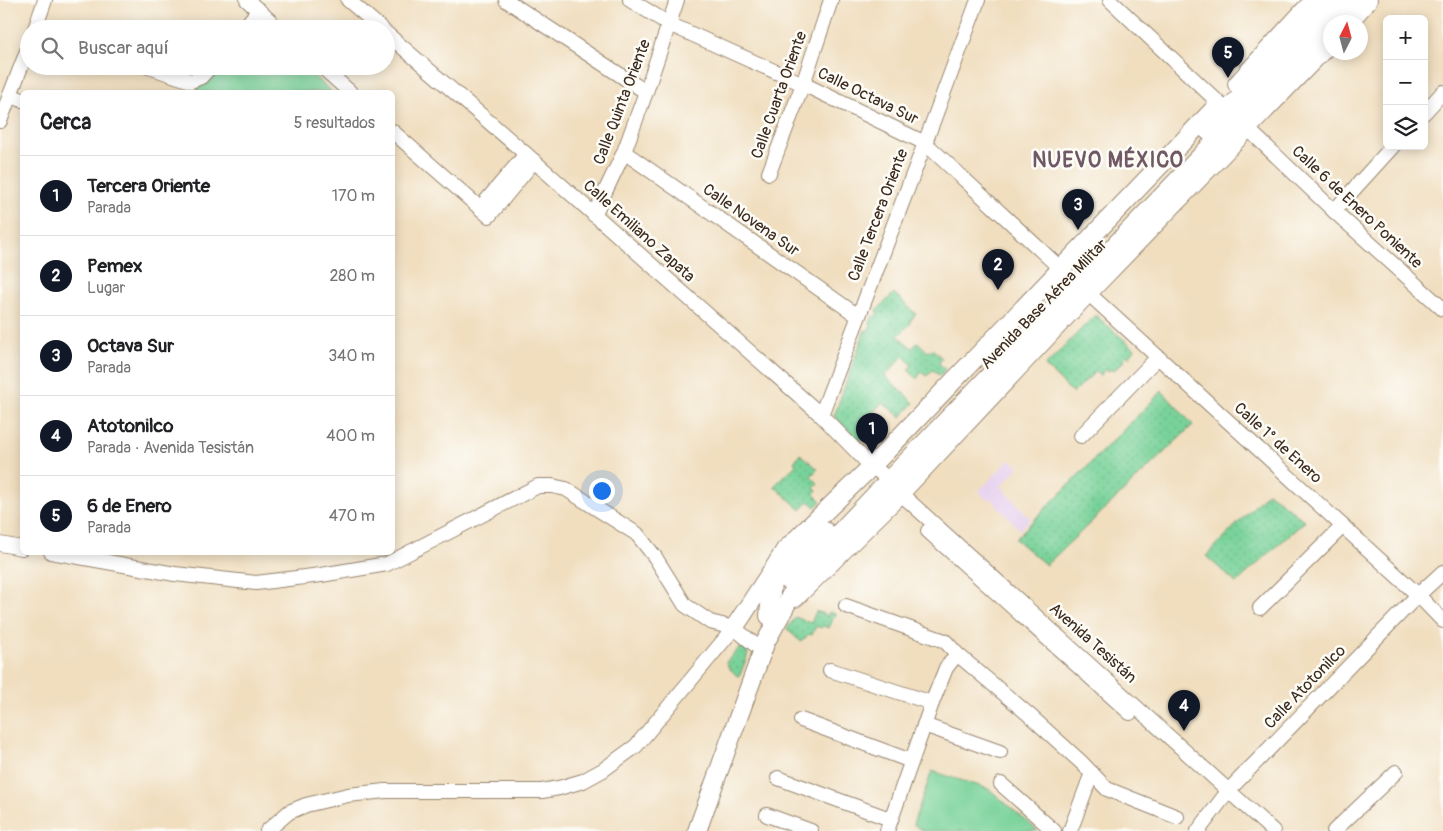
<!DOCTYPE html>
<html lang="es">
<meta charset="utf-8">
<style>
:root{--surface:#fff;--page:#f2f2f2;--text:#202124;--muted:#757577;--line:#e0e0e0;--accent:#111827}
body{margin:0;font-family:Pangolin,sans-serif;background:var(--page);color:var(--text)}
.controls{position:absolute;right:15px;top:15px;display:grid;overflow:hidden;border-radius:8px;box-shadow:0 2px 12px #0003}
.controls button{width:45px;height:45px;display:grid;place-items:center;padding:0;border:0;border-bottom:1px solid var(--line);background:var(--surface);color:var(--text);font:25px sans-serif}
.compass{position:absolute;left:1323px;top:15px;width:45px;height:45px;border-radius:50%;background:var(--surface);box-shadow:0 2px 12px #0003;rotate:6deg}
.you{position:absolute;left:601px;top:490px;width:18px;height:18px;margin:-12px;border:4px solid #fff;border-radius:50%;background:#1a73e8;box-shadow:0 0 0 8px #1a73e833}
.badge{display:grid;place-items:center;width:32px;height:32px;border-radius:50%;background:var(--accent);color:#fff;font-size:16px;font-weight:700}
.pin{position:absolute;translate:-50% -41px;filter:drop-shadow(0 1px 2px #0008)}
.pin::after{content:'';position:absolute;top:26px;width:18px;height:15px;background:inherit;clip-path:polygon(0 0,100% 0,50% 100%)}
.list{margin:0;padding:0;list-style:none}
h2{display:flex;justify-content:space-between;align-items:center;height:65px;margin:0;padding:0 20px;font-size:21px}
h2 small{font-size:16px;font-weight:400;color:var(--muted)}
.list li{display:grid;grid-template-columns:32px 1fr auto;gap:15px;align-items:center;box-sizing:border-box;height:80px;padding:0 20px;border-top:1px solid var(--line)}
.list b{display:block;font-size:19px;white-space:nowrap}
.list p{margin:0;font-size:16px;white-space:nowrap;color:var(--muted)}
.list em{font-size:16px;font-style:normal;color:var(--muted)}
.icon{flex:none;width:28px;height:28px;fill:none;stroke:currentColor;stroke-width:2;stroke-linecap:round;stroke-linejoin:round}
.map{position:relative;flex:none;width:1443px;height:831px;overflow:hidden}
.search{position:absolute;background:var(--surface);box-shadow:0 2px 12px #0003;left:20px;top:20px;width:375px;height:55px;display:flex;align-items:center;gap:12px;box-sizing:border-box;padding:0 18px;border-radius:28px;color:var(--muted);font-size:19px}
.panel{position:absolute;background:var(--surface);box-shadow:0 2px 12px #0003;left:20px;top:90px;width:375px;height:465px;border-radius:8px}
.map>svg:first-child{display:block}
.built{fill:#e7d2ef}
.grass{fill:url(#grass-dots);stroke:#5a7e5c}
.park{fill:#78d299;stroke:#5a7e5c}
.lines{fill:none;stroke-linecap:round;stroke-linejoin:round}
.minor-casing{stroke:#96846e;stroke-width:16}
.major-casing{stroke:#96846e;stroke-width:20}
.minor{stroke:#fff;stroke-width:14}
.major{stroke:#fff;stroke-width:18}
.labels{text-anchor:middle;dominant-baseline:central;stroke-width:5;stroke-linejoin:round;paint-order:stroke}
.street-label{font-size:16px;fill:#3b2a1e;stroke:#fdfcf7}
.district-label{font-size:21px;font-weight:bold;letter-spacing:1px;fill:#705865;stroke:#fdfcf7}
</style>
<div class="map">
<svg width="1443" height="831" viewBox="0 0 1443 831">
<defs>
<pattern id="grass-dots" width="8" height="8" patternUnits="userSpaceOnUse" patternTransform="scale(1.25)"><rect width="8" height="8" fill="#78d299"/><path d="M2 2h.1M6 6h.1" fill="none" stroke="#69b483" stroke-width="1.8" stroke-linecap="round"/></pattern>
</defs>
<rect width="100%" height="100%" fill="#fdfcf7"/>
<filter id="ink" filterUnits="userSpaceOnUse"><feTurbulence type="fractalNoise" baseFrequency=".02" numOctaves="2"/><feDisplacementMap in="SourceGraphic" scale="10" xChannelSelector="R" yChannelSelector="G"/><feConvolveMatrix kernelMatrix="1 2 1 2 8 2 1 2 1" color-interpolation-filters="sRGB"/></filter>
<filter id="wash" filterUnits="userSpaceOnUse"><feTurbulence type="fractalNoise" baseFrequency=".0096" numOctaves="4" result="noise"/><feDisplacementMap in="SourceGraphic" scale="20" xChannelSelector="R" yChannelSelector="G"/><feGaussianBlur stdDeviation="1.12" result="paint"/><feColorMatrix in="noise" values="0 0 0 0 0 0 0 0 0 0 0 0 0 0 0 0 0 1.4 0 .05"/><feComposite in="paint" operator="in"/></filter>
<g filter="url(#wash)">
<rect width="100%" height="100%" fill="#f0debf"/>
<path class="built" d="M1010,459L1019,467L1001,486L1031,519L1020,530L990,498L987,500L979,491Z"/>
<g class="grass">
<path d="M894,293L916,314L911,320V323L898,336L912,348L918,342L928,352L932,349L942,358L939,363L945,369L940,376L933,370L927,376L921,372L917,379L908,370L912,365L903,356L885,376L914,403L901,417L882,402L868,419L874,425V427L860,441L834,416L865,330L867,331L871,326L870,323L873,316L874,317L878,313L877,310Z"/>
<path d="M1095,315L1135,349L1129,357L1126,355L1123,359L1124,361L1113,371L1110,369L1108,372L1105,369L1100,376L1095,372L1073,393L1045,366Z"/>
<path d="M1162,391L1193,425L1046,565L1015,539Z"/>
<path d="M800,454L818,469L811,476L818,483L814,488L817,491L814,494L821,501L815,507L809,501L801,510L774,486L796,465L794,462Z"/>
<path d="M1268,492L1305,521L1236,583L1206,556Z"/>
<path d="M816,611L828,616L829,612L835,614L829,628L823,626L821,628L816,626L812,635L809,634L801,642L787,629L795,617L811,623Z"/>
<path d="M739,648H743L747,651L748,654L740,675L737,676L729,668L726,662Z"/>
</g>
<g class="park">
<path d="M218,66H302L332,92H195Z"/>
<path d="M932,771L989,789L1038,831H923L913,824Z"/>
</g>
</g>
<g filter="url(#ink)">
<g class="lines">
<defs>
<g id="minor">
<path d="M247,0L279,29"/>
<path d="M348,0L382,29"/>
<path d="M506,0L646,92"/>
<path d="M630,0L669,24L803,84L925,143L1061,269"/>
<path d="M1110,0L1219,103"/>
<path d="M35,29L45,0"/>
<path d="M243,29L259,10"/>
<path d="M386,33L526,154L821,415L864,459L882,474L900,493L1273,831"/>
<path d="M146,66L191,81L201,77L211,66"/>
<path d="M321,66L350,92"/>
<path d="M10,95L22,100"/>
<path d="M1424,113L1443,92"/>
<path d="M0,121L29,46"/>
<path d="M1248,129L1334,211L1443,309"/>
<path d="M392,131L489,216L534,161"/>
<path d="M624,152L858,316"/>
<path d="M769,173L803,84L831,0"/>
<path d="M480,208L526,154"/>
<path d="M1334,211L1393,146"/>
<path d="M594,215L624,152L646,92L677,0"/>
<path d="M1088,293L1418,595L1443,621"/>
<path d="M821,415L925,143L978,0"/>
<path d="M1081,436L1158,357"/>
<path d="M928,531L1130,713"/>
<path d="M0,544L22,548"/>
<path d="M51,552L175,574L256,583L321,575L387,564L538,486H552L566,489L637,534L655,557L685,605L710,622L734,628L763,651"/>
<path d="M846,606L945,641L957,654L1028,714L1082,763L1107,789L1177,817"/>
<path d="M1260,608L1343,526"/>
<path d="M830,670L932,703"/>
<path d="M801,720L911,761"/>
<path d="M924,725L1000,752"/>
<path d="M778,778L890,819"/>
<path d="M1001,784L1054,831"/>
<path d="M767,815L811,831"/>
<path d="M267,831L289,812L306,805L348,795L385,791H542L559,788L583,781L603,770L636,746L734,628"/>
<path d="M887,831L932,703L946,668L957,654"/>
<path d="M1070,831L1092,773"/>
<path d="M1198,831L1229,790L1418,595L1443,572"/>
<path d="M1334,831L1396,772"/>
</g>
<g id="major">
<path d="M1349,22L1368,0"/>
<path d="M1237,84L1314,0"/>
<path d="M1208,131L1331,0"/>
<path d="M785,579L798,557L825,531"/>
<path d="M795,598L894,500L1088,293L1330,43"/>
<path d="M769,616L773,570L785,550L872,466L1214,109"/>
<path d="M734,628L771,572"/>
<path d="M697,831L766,641L785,607L798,579L804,570L888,481L1247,108L1349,0"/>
</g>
</defs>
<use href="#minor" class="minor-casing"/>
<use href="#major" class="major-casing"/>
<use href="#minor" class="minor"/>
<use href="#major" class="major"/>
</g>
</g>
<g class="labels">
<g class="street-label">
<text transform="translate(779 95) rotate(-70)">Calle Cuarta Oriente</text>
<text transform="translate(868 96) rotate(26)">Calle Octava Sur</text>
<text transform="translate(622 102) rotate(-69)">Calle Quinta Oriente</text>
<text transform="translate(1357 207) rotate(43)">Calle 6 de Enero Poniente</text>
<text transform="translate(878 215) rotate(-69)">Calle Tercera Oriente</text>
<text transform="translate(751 220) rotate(35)">Calle Novena Sur</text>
<text transform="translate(639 231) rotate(42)">Calle Emiliano Zapata</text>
<text transform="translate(1044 304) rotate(-46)">Avenida Base Aérea Militar</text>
<text transform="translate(1278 443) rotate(42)">Calle 1° de Enero</text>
<text transform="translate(1093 643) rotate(42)">Avenida Tesistán</text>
<text transform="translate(1305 687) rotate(-46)">Calle Atotonilco</text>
</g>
<g class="district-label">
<text x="1108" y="160">NUEVO MÉXICO</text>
</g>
</g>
</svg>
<div class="controls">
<button>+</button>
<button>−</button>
<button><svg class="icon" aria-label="layers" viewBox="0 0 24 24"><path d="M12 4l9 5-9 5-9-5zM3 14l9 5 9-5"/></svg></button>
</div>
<svg class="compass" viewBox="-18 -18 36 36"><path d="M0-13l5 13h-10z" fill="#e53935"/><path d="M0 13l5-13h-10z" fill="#757577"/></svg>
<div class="you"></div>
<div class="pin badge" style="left:872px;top:454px">1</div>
<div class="pin badge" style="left:998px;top:290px">2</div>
<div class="pin badge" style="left:1078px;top:230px">3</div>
<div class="pin badge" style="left:1184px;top:731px">4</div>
<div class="pin badge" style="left:1228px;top:78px">5</div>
<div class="search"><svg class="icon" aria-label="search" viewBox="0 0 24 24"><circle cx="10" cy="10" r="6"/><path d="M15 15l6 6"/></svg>Buscar aquí</div>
<section class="panel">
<h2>Cerca<small>5 resultados</small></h2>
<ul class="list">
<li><span class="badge">1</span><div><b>Tercera Oriente</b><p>Parada</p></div><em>170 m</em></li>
<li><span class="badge">2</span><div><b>Pemex</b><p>Lugar</p></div><em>280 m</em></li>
<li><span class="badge">3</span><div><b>Octava Sur</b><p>Parada</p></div><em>340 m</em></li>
<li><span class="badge">4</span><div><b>Atotonilco</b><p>Parada · Avenida Tesistán</p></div><em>400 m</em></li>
<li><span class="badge">5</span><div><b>6 de Enero</b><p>Parada</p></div><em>470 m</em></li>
</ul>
</section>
</div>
